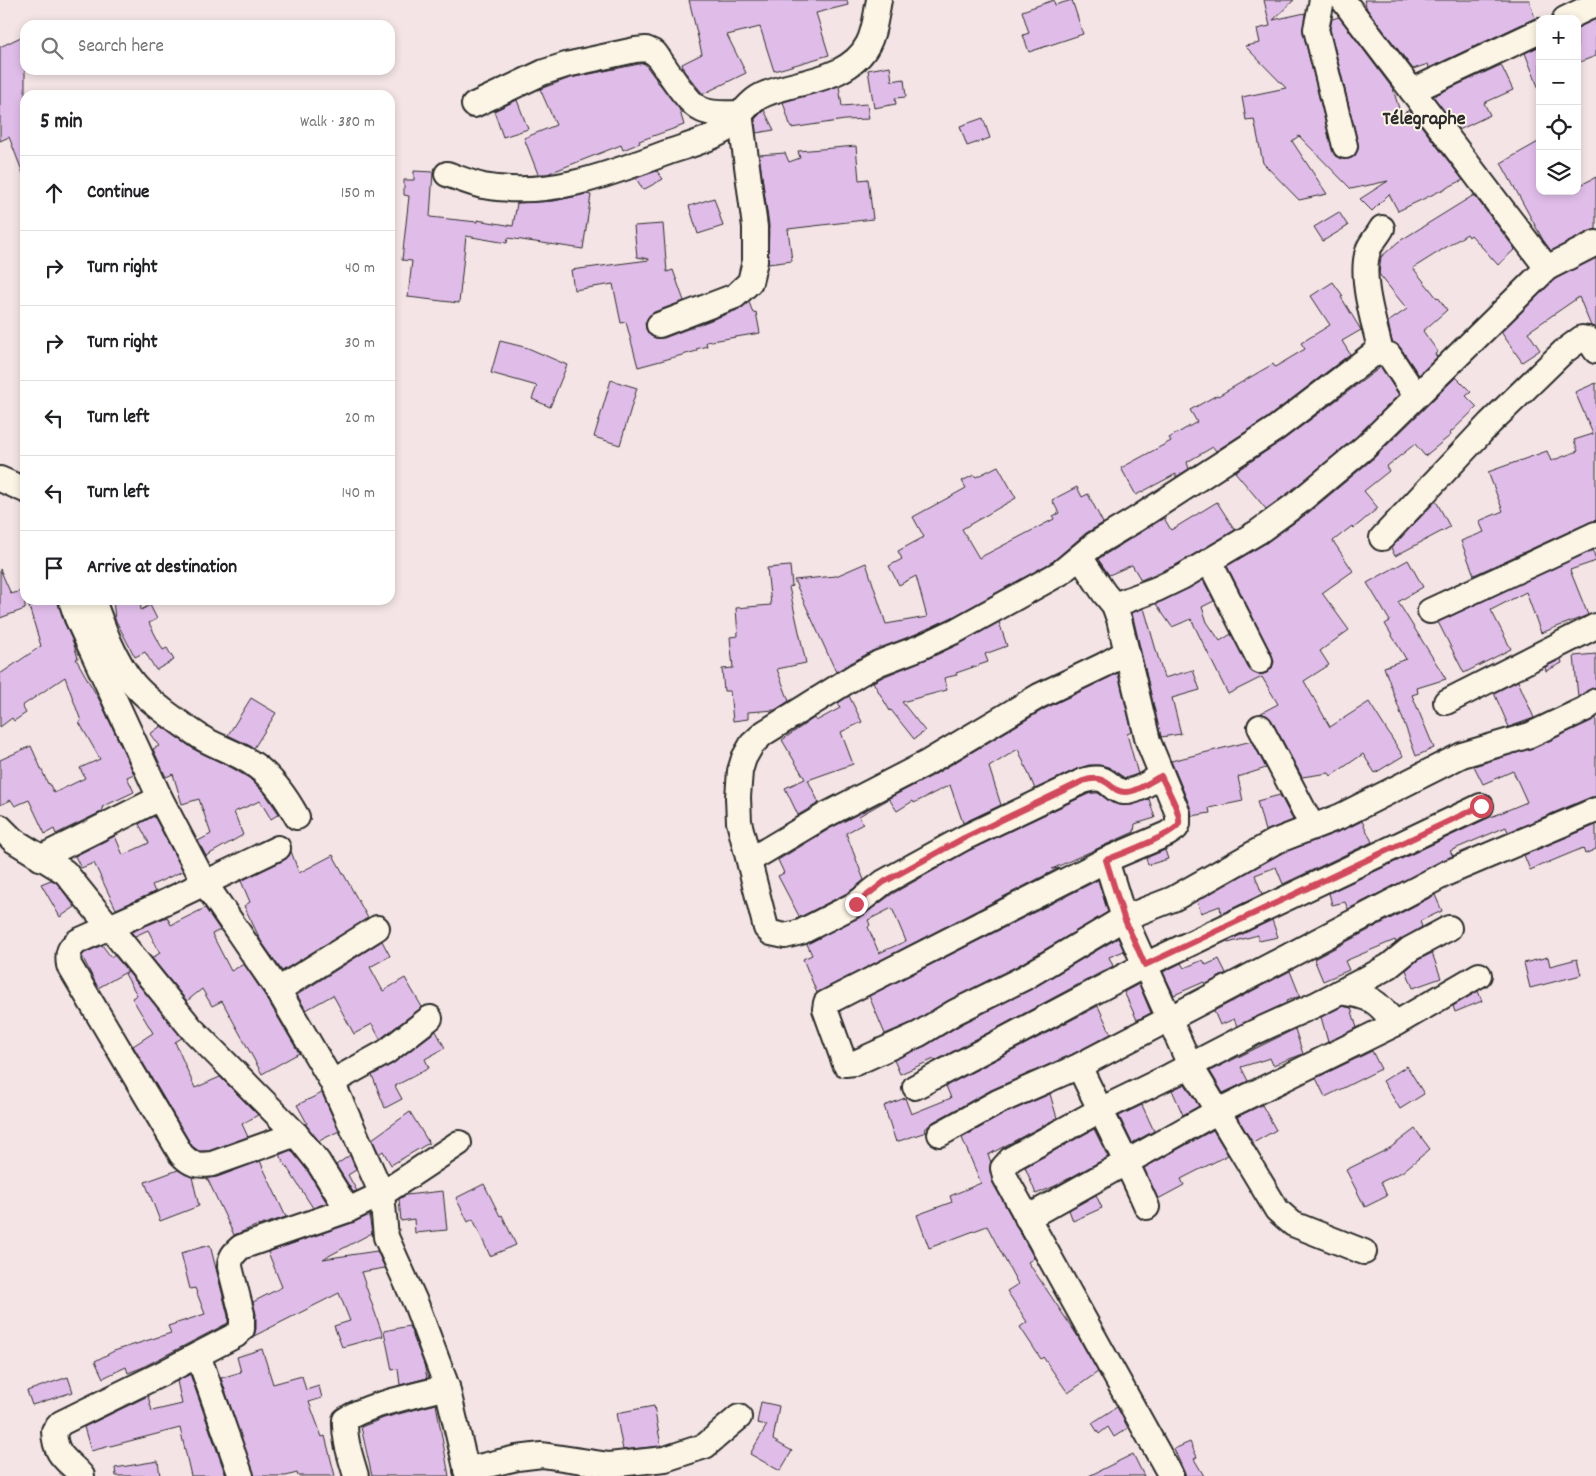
<!DOCTYPE html>
<meta charset="utf-8">
<style>
:root{--surface:#fff;--page:#f6f6f6;--text:#202124;--muted:#757577;--line:#e0e0e0}
body{margin:0;font-family:Dekko,sans-serif;background:var(--page);color:var(--text)}
.controls{position:absolute;right:15px;top:15px;display:grid;overflow:hidden;border-radius:10px;box-shadow:0 2px 8px #0003}
.controls button{width:45px;height:45px;display:grid;place-items:center;padding:0;border:0;border-bottom:1px solid var(--line);background:var(--surface);color:var(--text);font:25px sans-serif}
.stop{position:absolute;width:15px;height:15px;margin:-11px;border:4px solid #d1495b;border-radius:50%;background:#fff}
.stop.end{background:#d1495b;border-color:#fff;box-shadow:0 1px 5px #0008}
.list{margin:0;padding:0;list-style:none}
h2{display:flex;justify-content:space-between;align-items:center;height:65px;margin:0;padding:0 20px;font-size:21px}
h2 small{font-size:16px;font-weight:400;color:var(--muted)}
.list li{display:grid;grid-template-columns:32px 1fr auto;gap:15px;align-items:center;box-sizing:border-box;height:75px;padding:0 20px;border-top:1px solid var(--line)}
.list b{display:block;font-size:19px;white-space:nowrap}
.list em{font-size:16px;font-style:normal;color:var(--muted)}
.icon{flex:none;width:28px;height:28px;fill:none;stroke:currentColor;stroke-width:2;stroke-linecap:round;stroke-linejoin:round}
.map{position:relative;flex:none;width:1596px;height:1476px;overflow:hidden}
.search{position:absolute;background:var(--surface);box-shadow:0 2px 8px #0003;left:20px;top:20px;width:375px;height:55px;display:flex;align-items:center;gap:12px;box-sizing:border-box;padding:0 18px;border-radius:15px;color:var(--muted);font-size:19px}
.panel{position:absolute;background:var(--surface);box-shadow:0 2px 8px #0003;left:20px;top:90px;width:375px;height:515px;border-radius:15px}
.map>svg:first-child{display:block}
.building{fill:#e0bde9;stroke:#2b2b2b;fill-rule:evenodd}
.lines{fill:none;stroke-linecap:round;stroke-linejoin:round}
.minor-casing{stroke:#2b2b2b;stroke-width:28}
.minor{stroke:#fcf5e5;stroke-width:24}
.route{stroke:#d1495b;stroke-width:6}
.labels{text-anchor:middle;dominant-baseline:central;stroke-width:4;stroke-linejoin:round;paint-order:stroke}
.neighbourhood-label{font-size:20px;font-weight:bold;fill:#2b2b2b;stroke:#fcf5e5}
</style>
<div class="map">
<svg width="1596" height="1476" viewBox="0 0 1596 1476">
<rect width="100%" height="100%" fill="#f4e4e6"/>
<filter id="ink" filterUnits="userSpaceOnUse"><feTurbulence type="fractalNoise" baseFrequency=".02" numOctaves="2"/><feDisplacementMap in="SourceGraphic" scale="10" xChannelSelector="R" yChannelSelector="G"/><feConvolveMatrix kernelMatrix="1 2 1 2 8 2 1 2 1" color-interpolation-filters="sRGB"/></filter>
<g filter="url(#ink)">
<g class="building">
<path d="M689,0H847L848,5L816,13L829,55L774,71L760,27L727,35L746,73L703,94L684,71L682,64L702,54Z"/>
<path d="M1054,0L1055,5L1072,0L1083,34L1029,52L1023,35L1029,33L1022,11Z"/>
<path d="M1264,0H1294L1273,20L1305,13L1303,32L1332,149L1335,156L1342,159H1349L1355,156L1358,149V143L1330,29L1332,19L1339,17L1393,89L1401,115L1409,110L1463,180L1398,211L1389,194L1372,211L1360,199L1388,181L1351,189L1299,136L1292,141L1327,194L1299,200L1263,163L1254,119L1246,120L1242,97L1286,88L1245,46L1260,43L1257,29L1270,26Z"/>
<path d="M1364,0H1529L1535,18L1429,68L1428,64L1413,69L1367,9Z"/>
<path d="M1596,19V56L1577,63V28Z"/>
<path d="M25,35V176H24L9,137L0,141V47Z"/>
<path d="M1540,46V89H1539L1525,53Z"/>
<path d="M644,63L656,79L657,83H659L679,108L684,125L639,141L640,143L623,150L621,145L547,174H538L524,138L556,125L540,89L570,78Z"/>
<path d="M1501,65L1513,90L1484,103L1490,115L1459,130L1433,96Z"/>
<path d="M890,66L892,81L904,79L906,97L895,98L896,104L874,108L868,70Z"/>
<path d="M839,86L842,106L867,104L869,119L845,120L791,128L783,102Z"/>
<path d="M517,100L528,129L503,137L494,111Z"/>
<path d="M764,110L774,130L756,133L755,119Z"/>
<path d="M983,118L990,138L967,146L960,126Z"/>
<path d="M1540,141V191H1577V187L1596,177V229L1590,231L1551,251L1543,240L1501,163Z"/>
<path d="M856,146L859,180L868,179L873,219L788,229L792,261L768,264L769,225L759,155L785,153L789,162L800,158L798,151Z"/>
<path d="M414,171L433,172L430,217L477,222V220L513,226L517,203L554,201L586,194L591,195L583,249L508,238L507,243L466,236L459,303L408,297L412,261L402,260L409,196L404,195V180H414Z"/>
<path d="M657,171L663,179L643,190L636,178Z"/>
<path d="M1474,195L1515,249L1498,265L1471,235L1469,237L1467,234L1413,268L1437,298L1438,297L1447,310L1423,331L1438,352L1435,354L1437,357L1419,375L1400,347L1392,342L1388,322L1407,309L1379,274L1381,257L1398,242Z"/>
<path d="M714,198L723,226L698,234L689,206Z"/>
<path d="M1339,212L1348,226L1323,241L1314,227Z"/>
<path d="M663,224L667,272L673,270L684,301L654,312L649,316L645,323L646,329L650,335L656,338H664L740,309L749,302L753,313L756,312L760,333L706,342L707,346L696,349L697,351L638,367L626,322L621,323L613,284L574,290L571,270L649,260V259L637,257L634,226Z"/>
<path d="M1596,258V328L1591,326L1579,297L1528,332L1540,350L1522,362L1501,332L1555,279Z"/>
<path d="M1333,282L1343,296L1341,297L1361,330L1342,341L1350,354L1267,418L1216,451L1213,447L1187,462L1189,469L1176,477V474L1136,495L1121,468L1171,441L1169,438L1197,422L1190,410L1217,395L1218,396L1273,364L1275,367L1305,349L1301,343L1330,325L1311,296Z"/>
<path d="M500,341L528,348L567,365L550,407L532,399L537,386L491,373Z"/>
<path d="M1381,367L1399,395L1356,437L1291,491L1266,509L1235,472L1283,440Z"/>
<path d="M1456,377L1471,392L1466,396L1477,407L1450,433L1451,435L1425,456L1415,444L1386,467L1389,471L1364,491L1378,508L1354,528L1352,526L1333,541L1353,571L1322,593L1349,630L1320,651L1329,665L1304,681L1330,727L1369,702L1403,756L1375,773L1363,754L1331,776L1329,773L1302,777L1272,721L1268,716L1261,713L1278,704L1262,677L1228,694L1191,619L1172,627L1156,604L1203,580L1214,601L1202,607L1207,622L1220,641L1231,634L1248,667L1252,672L1259,675L1267,673L1272,668L1274,662L1272,655L1227,566L1266,543L1308,513L1375,457Z"/>
<path d="M611,380L637,388L620,445L594,437Z"/>
<path d="M1596,383V520L1590,522L1474,575L1461,541L1484,532L1479,521L1503,511L1488,472L1547,451L1551,461L1578,451L1574,440L1593,434L1575,392Z"/>
<path d="M998,466L1016,498L962,529L979,558L1054,519L1053,516L1059,513L1052,500L1077,487L1082,497L1088,494L1103,523L1086,533L1052,562L951,618L916,634L872,651L836,672L794,580L836,576L866,563L886,624L927,617L916,576L899,585L889,566L902,559L898,551L924,537L913,517L966,488L962,481L974,475L976,477Z"/>
<path d="M1436,501L1450,527L1395,556L1391,548Z"/>
<path d="M1217,502L1235,530L1176,565L1141,580L1132,565L1109,575L1098,559L1164,518L1171,530Z"/>
<path d="M1593,550L1596,561L1570,570L1588,615L1541,633L1526,592L1491,610L1511,649L1464,673L1438,622Z"/>
<path d="M1408,560L1423,587L1398,602L1446,679L1417,688L1418,693L1412,695L1434,748L1416,756L1384,667L1406,659L1385,624L1390,621L1367,583Z"/>
<path d="M790,566L792,586L789,587L806,663L777,669L789,701L775,710L748,712V719L733,721L730,691H724L722,669L733,668L730,637L738,636L736,608L771,605L767,568Z"/>
<path d="M0,569L11,594L25,590V609L0,618Z"/>
<path d="M27,600H58L64,622L73,642L78,658L76,659L101,703L134,774L127,777L134,792L102,807L103,811L56,834L54,829L45,834L29,800L15,806L11,800L0,805V760L31,746L48,784L49,783L54,793L85,778L80,768L100,759L79,722L81,721L65,677L22,706L26,713L14,721L12,718L0,727V674L41,646Z"/>
<path d="M113,600H140L141,610L150,605L157,619L149,623L163,650L167,648L174,660L156,670L145,652L135,657L115,619Z"/>
<path d="M1144,608L1164,678L1193,670L1200,690L1172,698L1181,734L1161,737L1132,613Z"/>
<path d="M999,622L1007,646L985,654L988,662L956,673L957,675L944,678L947,690L902,702L925,731L914,739L891,710L890,711L873,682L885,676L927,659L963,642Z"/>
<path d="M1596,654V687L1588,690L1578,697L1574,656Z"/>
<path d="M1561,659L1562,663L1546,671L1545,667Z"/>
<path d="M1118,673L1132,732L1127,734L1138,774L1125,778L1108,767L1099,765H1089L1077,769L1035,789L1018,749L989,767L1001,805L963,823L950,785L914,803L913,801L897,811L889,799L859,816L863,824L846,833L864,880L849,892L796,919L799,916L778,876L784,873L778,860L831,828L932,776L1046,708Z"/>
<path d="M1518,681L1534,718L1509,727L1494,693Z"/>
<path d="M849,696L862,722L841,732L853,764L808,780L819,803L798,815L785,788L805,779L782,740L814,718L816,721L840,708L838,703Z"/>
<path d="M251,698L276,713L254,748L228,735Z"/>
<path d="M1596,718V797H1591L1513,830L1508,832L1506,827L1450,851L1453,856L1348,909L1345,902L1332,905L1329,893L1486,819L1527,802L1513,771L1483,784L1474,766L1536,747Z"/>
<path d="M161,726L195,750L232,768L249,778L266,795L279,814L271,819L260,801L234,812L243,835L206,856L198,841L211,834L199,799L182,804L173,774L166,777L153,749L159,746L150,734Z"/>
<path d="M1252,741L1266,768L1238,777L1243,801L1209,808L1210,813L1192,816L1191,809L1171,761Z"/>
<path d="M1094,793H1098L1112,803L1121,805H1132L1149,799L1155,818L1135,824L1134,832L1052,869L1059,868L817,993L803,959L812,955L807,944L862,916L892,894L970,850L1088,794ZM892,908L906,941L879,953L868,927L870,925L868,920Z"/>
<path d="M1280,795L1293,820L1265,831L1257,801Z"/>
<path d="M154,816L183,871L152,885L155,892L116,909L94,863L81,868L75,856L115,836L123,855L149,843L139,824Z"/>
<path d="M1362,821L1372,842L1283,884L1276,867L1255,875L1262,894L1221,914L1220,906L1201,913L1197,901L1280,854L1346,829Z"/>
<path d="M1596,825V849L1585,854L1583,848L1530,870L1524,855Z"/>
<path d="M1165,850L1168,859L1148,865L1146,858Z"/>
<path d="M291,851L299,873L333,855L368,918L282,971L261,941L244,906L250,902L241,881L284,860L289,856Z"/>
<path d="M51,880L56,882L75,907L60,917L41,884Z"/>
<path d="M1098,880L1108,912L1017,966L949,1000L913,1022L885,1034L869,996Z"/>
<path d="M1435,895L1442,911L1420,921L1422,927L1396,943L1395,940L1345,961L1349,970L1323,981L1314,959Z"/>
<path d="M205,908L220,930L212,934L231,971L244,964L266,997L299,1053L262,1074L222,1001L212,1006L202,989L187,1001L152,958L160,953L148,930L135,936L131,932L167,917L171,925Z"/>
<path d="M1272,920L1278,937L1259,941L1258,935L1228,943V941Z"/>
<path d="M1118,938L1124,951L1109,957L1113,966L935,1061L934,1059L900,1074L894,1060L925,1046L962,1024L1030,990Z"/>
<path d="M382,941L390,956L370,967L383,991L405,978L422,1007L380,1039L372,1024L354,1034L333,995L306,1010L297,995Z"/>
<path d="M102,945L111,957L114,955L128,971L98,988L82,956L85,953Z"/>
<path d="M1432,953L1441,978L1413,988L1406,970L1418,960Z"/>
<path d="M1548,957L1550,966L1577,959L1581,975L1530,988L1524,963Z"/>
<path d="M1219,959L1226,973L1205,985L1204,982L1174,995L1163,972L1181,963L1184,968L1203,960L1206,965Z"/>
<path d="M1290,971L1300,996L1286,1001L1287,1003L1237,1026L1234,1019L1220,1025L1214,1011Z"/>
<path d="M128,972L182,1038L175,1042L195,1088L220,1077L258,1115L242,1124L248,1137L209,1151H199L192,1146L133,1046L153,1033L132,998L137,995L125,974Z"/>
<path d="M1139,984L1151,1013L1137,1020L1124,992Z"/>
<path d="M1478,991L1482,1001L1455,1012L1453,1006Z"/>
<path d="M1098,1006L1111,1034L1073,1054L991,1090L933,1122L925,1129L926,1132L896,1142L884,1106L905,1098L911,1114L951,1098L946,1086Z"/>
<path d="M1343,1006L1351,1008L1357,1028L1328,1042L1321,1017Z"/>
<path d="M1295,1029L1303,1054L1273,1065L1270,1058L1241,1067L1248,1081L1223,1093L1210,1071Z"/>
<path d="M436,1031L445,1048L425,1059L429,1068L395,1086L402,1099L385,1108L372,1075L394,1063Z"/>
<path d="M1372,1051L1381,1069L1325,1097L1316,1078Z"/>
<path d="M1407,1066L1424,1094L1400,1109L1383,1081Z"/>
<path d="M1185,1084L1199,1106L1183,1115L1172,1090Z"/>
<path d="M322,1093L339,1131L319,1141L305,1124L307,1123L297,1105Z"/>
<path d="M1050,1094L1057,1118L988,1155L991,1162L990,1171L993,1183L1034,1258L1028,1262L1077,1335L1098,1372L1068,1393L1043,1357L1041,1359L1020,1327L1027,1322L1007,1291L1018,1284L987,1226L929,1248L917,1215L952,1202L950,1196L981,1183L962,1138L1004,1114Z"/>
<path d="M1142,1105L1154,1131L1132,1143L1119,1116Z"/>
<path d="M1262,1105L1276,1130L1253,1143L1237,1117Z"/>
<path d="M410,1112L429,1143L391,1165L383,1151L379,1154L372,1139Z"/>
<path d="M1094,1129L1108,1157L1055,1186L1036,1194L1025,1167Z"/>
<path d="M1415,1129L1430,1149L1402,1172L1381,1182L1387,1196L1365,1207L1346,1170L1390,1148Z"/>
<path d="M1213,1130L1228,1155L1181,1179L1184,1185L1158,1199L1144,1168Z"/>
<path d="M291,1150L307,1170L327,1203L313,1208L279,1155Z"/>
<path d="M350,1155L356,1170L348,1175L357,1191L353,1192L336,1165Z"/>
<path d="M260,1161L286,1217L258,1226V1225L234,1235L207,1178L217,1177Z"/>
<path d="M178,1170L192,1177L199,1206L160,1221L145,1182Z"/>
<path d="M484,1184L500,1216L502,1215L516,1245L490,1256L473,1219L468,1222L456,1198Z"/>
<path d="M443,1191L447,1230L415,1233L414,1219L401,1221L399,1199L406,1195Z"/>
<path d="M1096,1195L1102,1208L1073,1221L1069,1210Z"/>
<path d="M369,1215L372,1233L323,1259L377,1251L385,1268L361,1272L383,1336L342,1347L334,1326L350,1321L339,1293L254,1336L256,1329V1314L253,1302L282,1287L268,1252L352,1223Z"/>
<path d="M210,1245L228,1316V1323L141,1368L128,1373L126,1367L103,1378L95,1361L114,1351L171,1333L168,1326L205,1314L195,1288L190,1289L181,1253Z"/>
<path d="M409,1326L424,1364L427,1378L400,1385L398,1369L392,1370L384,1331Z"/>
<path d="M262,1349L273,1384L302,1376L306,1390L319,1386L322,1398L309,1402L322,1437L325,1436L335,1476H298L297,1473L286,1476H254L221,1378L241,1372L237,1357Z"/>
<path d="M190,1374L226,1476H191L180,1428L91,1451L84,1427L148,1396L152,1411L182,1404L177,1381Z"/>
<path d="M68,1377L73,1392L32,1405L27,1391Z"/>
<path d="M761,1402L779,1406L773,1440L792,1451L780,1471L750,1454L767,1425L757,1423Z"/>
<path d="M436,1404L449,1476H372L361,1427L384,1418Z"/>
<path d="M654,1406L661,1446L623,1450L616,1413Z"/>
<path d="M1117,1407L1128,1428L1114,1437L1108,1427L1099,1434L1092,1423Z"/>
<path d="M1190,1442L1197,1457L1194,1459L1204,1476H1186L1174,1449Z"/>
<path d="M1133,1454L1144,1476H1089Z"/>
<path d="M158,1461L160,1476H116L115,1468Z"/>
</g>
<g class="lines">
<defs>
<g id="minor">
<path d="M1322,0L1316,29L1345,146"/>
<path d="M1565,19L1596,4"/>
<path d="M1412,91L1540,31"/>
<path d="M474,105L544,72L566,65L635,50L646,49L655,53C665,66 687,104 702,110C714,115 728,113 740,113L755,227V261L750,282L735,296L659,325"/>
<path d="M447,174C458,178 470,183 483,186C546,198 605,176 663,154C682,147 705,142 723,131C739,120 747,101 765,94C799,80 849,81 868,44C875,31 876,14 879,0"/>
<path d="M1547,268L1596,243"/>
<path d="M1381,353C1375,325 1358,276 1369,248C1372,242 1378,235 1382,228"/>
<path d="M0,479L25,490"/>
<path d="M1382,538L1490,423L1563,352L1582,338L1588,339L1596,351"/>
<path d="M1080,557L1104,593L1114,605L1119,619L1148,741L1178,814V824L1176,828L1167,834L1106,860L826,1003L825,1009L845,1064L855,1063L919,1034L955,1012L1024,978L1124,918L1173,899L1274,842L1341,816L1462,755L1530,735L1585,709L1596,701"/>
<path d="M1209,561L1260,661"/>
<path d="M71,600L77,618L160,798L204,882L278,990L332,1082L382,1194L386,1237L416,1304L447,1387L468,1476"/>
<path d="M93,600C103,628 114,659 133,683C147,700 182,725 202,738C217,747 235,752 250,762C271,775 285,795 297,817"/>
<path d="M1114,605L1157,589L1182,577L1258,532L1299,502L1365,447L1547,268L1343,0"/>
<path d="M1430,611L1596,534"/>
<path d="M1446,702L1596,626"/>
<path d="M1260,727L1312,826"/>
<path d="M1161,776C1151,781 1136,793 1124,792C1108,791 1111,772 1083,781L964,838L884,882L856,904L801,932L785,936L771,933L766,928L739,822L738,797L740,771L744,758L752,744L764,733L857,675L879,663L921,647L957,630L1060,573L1095,544L1135,520L1275,429L1372,355L1381,353L1389,355L1416,396"/>
<path d="M0,827L13,840L65,872L191,1028L296,1134L318,1162L348,1210"/>
<path d="M278,848L159,905L78,941C69,948 67,953 69,965L181,1154C191,1165 197,1166 212,1164L296,1134"/>
<path d="M40,858L160,798"/>
<path d="M750,860L824,816L925,764L1039,696L1104,665L1127,652"/>
<path d="M1106,860L1124,918L1190,1065L1277,1210L1293,1224L1364,1252"/>
<path d="M278,990L377,928"/>
<path d="M1340,992C1370,996 1377,1000 1395,1024"/>
<path d="M1079,1066C1101,1113 1126,1159 1147,1207"/>
<path d="M332,1082L386,1052L430,1018"/>
<path d="M915,1087L1145,965L1481,806"/>
<path d="M940,1134L998,1102L1079,1066L1447,873L1596,810"/>
<path d="M1027,1218L1218,1111L1395,1024L1479,975"/>
<path d="M198,1355L241,1476"/>
<path d="M466,1470L517,1458L542,1455L609,1465L665,1459L705,1446L739,1417"/>
<path d="M82,1476C67,1459 55,1457 54,1431L61,1423L165,1372L236,1335L242,1329V1314L230,1267C230,1257 234,1253 241,1247L348,1210L382,1194L459,1143"/>
<path d="M356,1476C351,1458 344,1440 345,1420C367,1404 419,1395 447,1387"/>
<path d="M1171,1476L1005,1177L1003,1168L1011,1159L1100,1110L1170,1076L1255,1032L1317,1004L1362,981L1389,966L1410,949L1449,928"/>
</g>
</defs>
<use href="#minor" class="minor-casing"/>
<use href="#minor" class="minor"/>
</g>
</g>
<g class="lines" filter="url(#ink)">
<path class="route" d="M856,904L884,882L964,838L1083,781C1110,772 1109,793 1126,792C1137,792 1151,781 1161,776C1166,787 1181,812 1179,823C1176,834 1118,855 1106,860L1124,918L1145,965L1481,806"/>
</g>
<g class="labels">
<g class="neighbourhood-label">
<text x="1424" y="120">Télegraphe</text>
</g>
</g>
</svg>
<div class="controls">
<button>+</button>
<button>−</button>
<button><svg class="icon" aria-label="locate" viewBox="0 0 24 24"><circle cx="12" cy="12" r="6"/><path d="M12 2v4M12 18v4M2 12h4M18 12h4"/></svg></button>
<button><svg class="icon" aria-label="layers" viewBox="0 0 24 24"><path d="M12 4l9 5-9 5-9-5zM3 14l9 5 9-5"/></svg></button>
</div>
<div class="stop" style="left:1481px;top:806px"></div>
<div class="stop end" style="left:856px;top:904px"></div>
<div class="search"><svg class="icon" aria-label="search" viewBox="0 0 24 24"><circle cx="10" cy="10" r="6"/><path d="M15 15l6 6"/></svg>Search here</div>
<section class="panel">
<h2>5 min<small>Walk · 380 m</small></h2>
<ul class="list">
<li><svg class="icon" aria-label="ahead" viewBox="0 0 24 24"><path d="M12 20V5M6 11l6-6 6 6"/></svg><div><b>Continue</b></div><em>150 m</em></li>
<li><svg class="icon" aria-label="right" viewBox="0 0 24 24"><path d="M7 20v-9h11M14 6l5 5-5 5"/></svg><div><b>Turn right</b></div><em>40 m</em></li>
<li><svg class="icon" aria-label="right" viewBox="0 0 24 24"><path d="M7 20v-9h11M14 6l5 5-5 5"/></svg><div><b>Turn right</b></div><em>30 m</em></li>
<li><svg class="icon" aria-label="left" viewBox="0 0 24 24"><path d="M17 20v-9H6M10 6l-5 5 5 5"/></svg><div><b>Turn left</b></div><em>20 m</em></li>
<li><svg class="icon" aria-label="left" viewBox="0 0 24 24"><path d="M17 20v-9H6M10 6l-5 5 5 5"/></svg><div><b>Turn left</b></div><em>140 m</em></li>
<li><svg class="icon" aria-label="arrive" viewBox="0 0 24 24"><path d="M6 21V4h12l-3 4 3 4H6"/></svg><div><b>Arrive at destination</b></div></li>
</ul>
</section>
</div>
